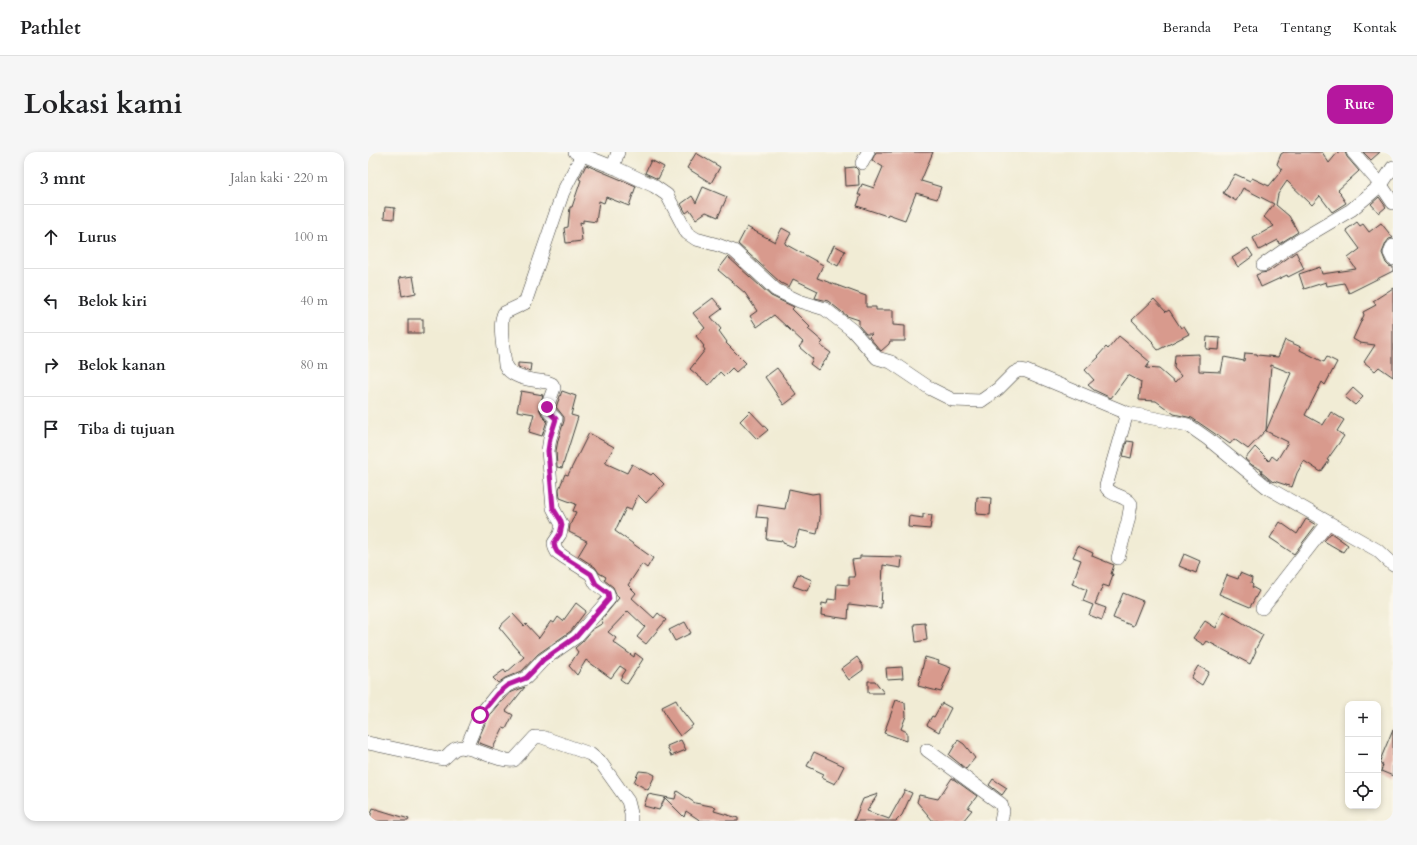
<!DOCTYPE html>
<html lang="id">
<meta charset="utf-8">
<style>
:root{--surface:#fff;--page:#f6f6f6;--text:#202124;--muted:#757577;--line:#e0e0e0;--accent:#b5179e}
body{margin:0;font-family:Cardo,serif;background:var(--page);color:var(--text)}
.controls{position:absolute;right:12px;bottom:12px;display:grid;overflow:hidden;border-radius:8px;box-shadow:0 2px 6px #0003}
.controls button{width:36px;height:36px;display:grid;place-items:center;padding:0;border:0;border-bottom:1px solid var(--line);background:var(--surface);color:var(--text);font:20px sans-serif}
.stop{position:absolute;width:12px;height:12px;margin:-9px;border:3px solid #b5179e;border-radius:50%;background:#fff}
.stop.end{background:#b5179e;border-color:#fff;box-shadow:0 1px 4px #0008}
.list{margin:0;padding:0;list-style:none}
h2{display:flex;justify-content:space-between;align-items:center;height:52px;margin:0;padding:0 16px;font-size:17px}
h2 small{font-size:13px;font-weight:400;color:var(--muted)}
.list li{display:grid;grid-template-columns:26px 1fr auto;gap:12px;align-items:center;box-sizing:border-box;height:64px;padding:0 16px;border-top:1px solid var(--line)}
.list b{display:block;font-size:15px;white-space:nowrap}
.list em{font-size:13px;font-style:normal;color:var(--muted)}
.icon{flex:none;width:22px;height:22px;fill:none;stroke:currentColor;stroke-width:2;stroke-linecap:round;stroke-linejoin:round}
.map{position:relative;flex:none;width:1025px;height:669px;overflow:hidden;border-radius:12px}
header{display:flex;align-items:center;gap:24px;box-sizing:border-box;height:56px;padding:0 20px;background:var(--surface);border-bottom:1px solid var(--line)}
header strong{font-size:19px}
nav{display:flex;gap:22px;margin-inline-start:auto;font-size:14px}
.intro{display:flex;align-items:center;justify-content:space-between;box-sizing:border-box;height:96px;padding:0 24px}
h1{margin:0;font-size:28px}
.button{padding:10px 18px;border-radius:12px;background:var(--accent);color:#fff;font-size:14px;font-weight:700}
main{display:flex;gap:24px;padding:0 24px}
aside{flex:1;background:var(--surface);border-radius:12px;box-shadow:0 2px 6px #0003}
.map>svg:first-child{display:block}
.building{fill:#d89a8d}
.lines{fill:none;stroke-linecap:round;stroke-linejoin:round}
.minor-casing{stroke:#3c3b38;stroke-width:14}
.minor{stroke:#fff;stroke-width:13}
.route{stroke:#b5179e;stroke-width:5}
</style>
<header>
<strong>Pathlet</strong>
<nav><a>Beranda</a><a>Peta</a><a>Tentang</a><a>Kontak</a></nav>
</header>
<div class="intro"><h1>Lokasi kami</h1><a class="button">Rute</a></div>
<main>
<aside>
<h2>3 mnt<small>Jalan kaki · 220 m</small></h2>
<ul class="list">
<li><svg class="icon" aria-label="ahead" viewBox="0 0 24 24"><path d="M12 20V5M6 11l6-6 6 6"/></svg><div><b>Lurus</b></div><em>100 m</em></li>
<li><svg class="icon" aria-label="left" viewBox="0 0 24 24"><path d="M17 20v-9H6M10 6l-5 5 5 5"/></svg><div><b>Belok kiri</b></div><em>40 m</em></li>
<li><svg class="icon" aria-label="right" viewBox="0 0 24 24"><path d="M7 20v-9h11M14 6l5 5-5 5"/></svg><div><b>Belok kanan</b></div><em>80 m</em></li>
<li><svg class="icon" aria-label="arrive" viewBox="0 0 24 24"><path d="M6 21V4h12l-3 4 3 4H6"/></svg><div><b>Tiba di tujuan</b></div></li>
</ul>
</aside>
<div class="map">
<svg width="1025" height="669" viewBox="0 0 1025 669">
<rect width="100%" height="100%" fill="#fbf7ec"/>
<filter id="ink" filterUnits="userSpaceOnUse"><feTurbulence type="fractalNoise" baseFrequency=".025" numOctaves="2"/><feDisplacementMap in="SourceGraphic" scale="8" xChannelSelector="R" yChannelSelector="G"/><feConvolveMatrix kernelMatrix="1 2 1 2 8 2 1 2 1" color-interpolation-filters="sRGB"/></filter>
<filter id="wash" filterUnits="userSpaceOnUse"><feTurbulence type="fractalNoise" baseFrequency=".012" numOctaves="4" result="noise"/><feDisplacementMap in="SourceGraphic" scale="16" xChannelSelector="R" yChannelSelector="G"/><feGaussianBlur stdDeviation="0.9" result="paint"/><feColorMatrix in="noise" values="0 0 0 0 0 0 0 0 0 0 0 0 0 0 0 0 0 1.4 0 .05"/><feComposite in="paint" operator="in"/></filter>
<g filter="url(#wash)">
<rect width="100%" height="100%" fill="#f1ecd5"/>
<g id="blocks">
<g class="building">
<path d="M508,0H565L553,29L573,35L569,47L548,41L537,68L520,62L519,64L489,54L493,43H490L494,32L506,36L515,15L504,8Z"/>
<path d="M916,0H954L961,11L970,0H977L979,5L991,19L970,38L973,41L972,42L978,51L964,60L952,44L944,53L919,29L910,42L908,53L921,64L930,80L911,92L910,88L891,98L885,86L906,74L896,65L906,52L875,36L868,49L855,41L867,22L882,29L884,26L901,34L914,18L909,12L913,2Z"/>
<path d="M995,0H1012L1003,8Z"/>
<path d="M328,1L352,15L343,31L319,16Z"/>
<path d="M283,8L296,15L290,27L277,21Z"/>
<path d="M218,13L268,34L261,54L238,45L236,51L231,49L228,70L215,68V71L212,70L214,89L198,91L196,76L200,75L202,55H204L213,28L211,27Z"/>
<path d="M487,15L490,18L491,33L478,34L477,16Z"/>
<path d="M335,35L359,45L350,65L338,60L328,67L322,58L318,61L313,52L324,44L328,51Z"/>
<path d="M1011,45L1018,55L1011,61L1003,52Z"/>
<path d="M17,55L27,56L26,67L16,66Z"/>
<path d="M989,70L992,74L995,72L1001,80L1013,71L1025,86L1021,87L1018,91L1014,101L1018,111L1021,114L1025,115V119L981,141L976,131L959,134L958,130L936,137L931,122L952,115L954,122L988,117L980,106L992,97L978,78Z"/>
<path d="M379,75L407,90L414,76L423,81L417,92L455,113L449,126L498,144V155H508V158H525V173L537,174V189H522L521,192L513,199L501,185L504,182H498L491,174V168L479,164L460,149L447,146L450,139L425,127L421,135L413,131L370,92Z"/>
<path d="M466,93L477,99L470,114L459,108Z"/>
<path d="M880,96L885,104L870,115L864,106Z"/>
<path d="M928,100L936,117L920,125L919,123L893,135L888,123L893,121L900,120Z"/>
<path d="M360,105L403,144L426,155L424,157L442,175L440,177L455,190L452,193L463,201L450,218L442,212L445,207L431,195L435,190L406,163L389,175L382,164L389,159L377,141L350,118Z"/>
<path d="M45,124L48,141L34,144L31,126Z"/>
<path d="M1025,136V225L1011,215L1007,219L996,210L1007,193L992,191L985,187L996,163L995,160L1008,153L1005,149Z"/>
<path d="M345,146L354,157L343,165L353,177L351,179L359,190L358,191L378,211L368,220L364,216L356,224L352,220L341,233L322,217L337,198L335,195L336,194L328,184L337,176L325,161Z"/>
<path d="M786,147L798,160L801,158L813,176L816,174L821,182L790,198L784,191L785,190L764,168Z"/>
<rect x="40" y="167" width="15" height="14"/>
<path d="M751,184L782,210L778,216L791,217L807,231L813,224L806,216L807,203L831,202V219L853,220L856,205L876,209L877,201L889,202V203L910,205L917,188L933,195L932,198L956,210L959,205L969,210L957,233L954,230L937,263L955,273L963,260L976,268L969,279L976,284L959,308L961,309L953,320L936,309L929,321L924,335L906,329L905,330L893,320L894,318L884,313L877,307L887,295L901,309L904,304L909,308L920,290L898,279L923,221L903,213L898,278L880,297L866,287L862,292L824,266L806,262L788,249L771,248L773,230L760,223L743,246L726,238L720,233L726,228L717,218L731,205L730,204L738,195L740,197Z"/>
<path d="M839,185L852,186L851,198L838,197Z"/>
<path d="M150,211L163,212L162,219L150,215Z"/>
<path d="M409,216L429,243L416,253L397,225Z"/>
<path d="M985,236L995,245L987,253L977,245Z"/>
<path d="M153,239L175,243L171,256L175,265L179,269L174,284L161,280L166,262L149,259Z"/>
<path d="M194,239L208,244L203,263L210,265L194,316L189,315L188,299L190,288L196,269V265L188,255Z"/>
<path d="M382,259L400,278L389,287L372,269Z"/>
<path d="M221,281L246,295L237,311L259,321L264,312L283,323L285,321L296,332L278,351L270,343L263,358L258,356L247,379L285,406L279,416L274,412L260,433L268,441L264,446L286,466L290,461L298,468L278,492L269,485L277,475L260,459L240,480L248,486L245,490L266,505L267,501L275,507L259,532L252,527L258,518L252,514L243,526L218,508L209,523L201,514L210,500L207,496L214,490L225,477L235,471L233,468L251,446L249,444L245,435L236,428L238,425L231,421L227,415L210,404L219,389L201,380L202,373L208,360L205,359L208,352L192,346L191,337L197,322L200,323Z"/>
<path d="M759,289L766,290L763,306L755,304Z"/>
<path d="M421,337L444,342L451,341L452,366L449,382L431,378L426,395L415,391V389L398,387L400,366L388,365L390,353L417,357Z"/>
<path d="M609,345L623,346L622,363L608,362Z"/>
<path d="M555,362L564,363L562,377L540,375L541,364L555,366Z"/>
<path d="M938,367L948,373L926,402L902,386L912,370L929,382Z"/>
<path d="M963,381L980,393L975,400L956,389Z"/>
<path d="M710,394L725,401L724,404L746,413L743,422H745L741,435L735,433L727,452L738,456L734,468L721,463L725,453L715,449L719,438L704,432L713,408L705,405Z"/>
<path d="M816,402L832,409L828,421L811,414Z"/>
<path d="M492,404L534,405L533,416L515,413L513,456L481,452L480,467L453,463L454,451L459,452L460,447L468,448L469,432L481,433V425H487L484,408L492,407Z"/>
<path d="M872,421L884,426L883,431L885,433L884,435L891,439L882,455L851,442L859,423L870,427Z"/>
<path d="M430,422L444,428L439,439L425,434Z"/>
<path d="M755,441L775,449L765,474L745,466Z"/>
<path d="M208,451L218,459L203,479L170,502L154,519L137,526L130,531L125,526L136,518L138,521L156,505L131,475L145,462L156,474L158,472L171,486L183,469L186,471L190,465L195,469Z"/>
<path d="M855,459L895,483L887,498L888,499L882,512L839,489L836,493L825,486L837,469L848,476Z"/>
<path d="M317,470L323,481L307,489L301,478Z"/>
<path d="M557,471L559,488L548,490L546,472Z"/>
<path d="M489,505L495,514V518L481,528L473,517Z"/>
<path d="M557,505L571,509L570,511L583,516L573,540L550,534Z"/>
<path d="M830,514L841,520L834,533L823,526Z"/>
<path d="M534,515L535,526L519,527L518,516Z"/>
<path d="M500,529H507L516,541H500Z"/>
<path d="M157,535L138,559L145,563L138,577L135,576L125,596L109,590L119,567L135,548L144,540Z"/>
<path d="M308,548L312,556L325,573L312,584L299,566L294,555Z"/>
<path d="M528,548L537,551L538,564L533,577L539,580V589L516,581Z"/>
<path d="M574,551L583,556L571,580L559,573L564,564L566,565Z"/>
<path d="M1025,577V624L1013,619L1015,613L1011,611Z"/>
<path d="M313,588L318,598L303,604L299,594Z"/>
<path d="M590,588L596,592L607,606L598,617L581,603Z"/>
<path d="M446,600L476,614L467,632L454,626L456,622L439,614Z"/>
<path d="M271,619L281,620L287,623L280,638L266,630Z"/>
<path d="M584,626L609,644L600,656L604,658L595,669H565L549,650L551,643L570,647Z"/>
<path d="M625,627L639,636L634,643L621,633Z"/>
<path d="M537,638L544,641L534,663L528,669H486L495,647L510,642L499,659L521,667Z"/>
<path d="M309,639L327,651L348,655L346,659L370,666V669H333L318,659L316,665L297,646L291,658L276,654L280,642L307,647Z"/>
<path d="M5,656L41,667L40,669H1Z"/>
</g>
</g>
</g>
<g filter="url(#ink)">
<use href="#blocks" fill-opacity="0" stroke="#3c3b38" stroke-width="1"/>
<g class="lines">
<defs>
<g id="minor">
<path d="M207,0L250,17L286,34L299,43L319,81L328,87L350,93L366,99L408,138L431,149L457,157L484,178L509,206L523,210L563,237L585,248L613,249L630,237L646,221L652,218L658,219L759,261L820,273L840,287L900,336L1009,398L1025,413"/>
<path d="M985,0L1013,33L1025,51"/>
<path d="M494,11L500,0"/>
<path d="M245,15L250,0"/>
<path d="M1025,94L1022,101L1025,107"/>
<path d="M895,113L922,94L983,58L1013,33L1025,15"/>
<path d="M750,406L760,369L763,352C758,343 741,344 738,334L759,261"/>
<path d="M894,456L960,371"/>
<path d="M0,591L75,607C80,604 83,598 89,596C101,591 129,611 146,608L167,585H174L222,602L233,611L260,649L263,661V669"/>
<path d="M98,596L112,563L129,542L140,533L158,526L164,520L175,508L208,485L241,447L240,441L228,432L223,422L196,405L189,400L187,396L186,391L192,382L194,373L185,356L180,299L182,286L188,267L182,261L179,255L186,236L184,232L179,230C166,228 143,227 137,213C136,200 130,172 136,161L157,151L195,40L214,3"/>
<path d="M559,598L633,652L635,659L633,669"/>
</g>
</defs>
<use href="#minor" class="minor-casing"/>
<use href="#minor" class="minor"/>
</g>
</g>
<g class="lines" filter="url(#ink)">
<path class="route" d="M112,563L129,542L140,533L158,526L164,520L175,508L208,485L241,447L240,441L228,432L223,422L196,405L189,400L187,396L186,391L192,382L194,373L193,369L185,356L180,299L182,286L188,267L182,261L179,255"/>
</g>
</svg>
<div class="controls">
<button>+</button>
<button>−</button>
<button><svg class="icon" aria-label="locate" viewBox="0 0 24 24"><circle cx="12" cy="12" r="6"/><path d="M12 2v4M12 18v4M2 12h4M18 12h4"/></svg></button>
</div>
<div class="stop" style="left:112px;top:563px"></div>
<div class="stop end" style="left:179px;top:255px"></div>
</div>
</main>
